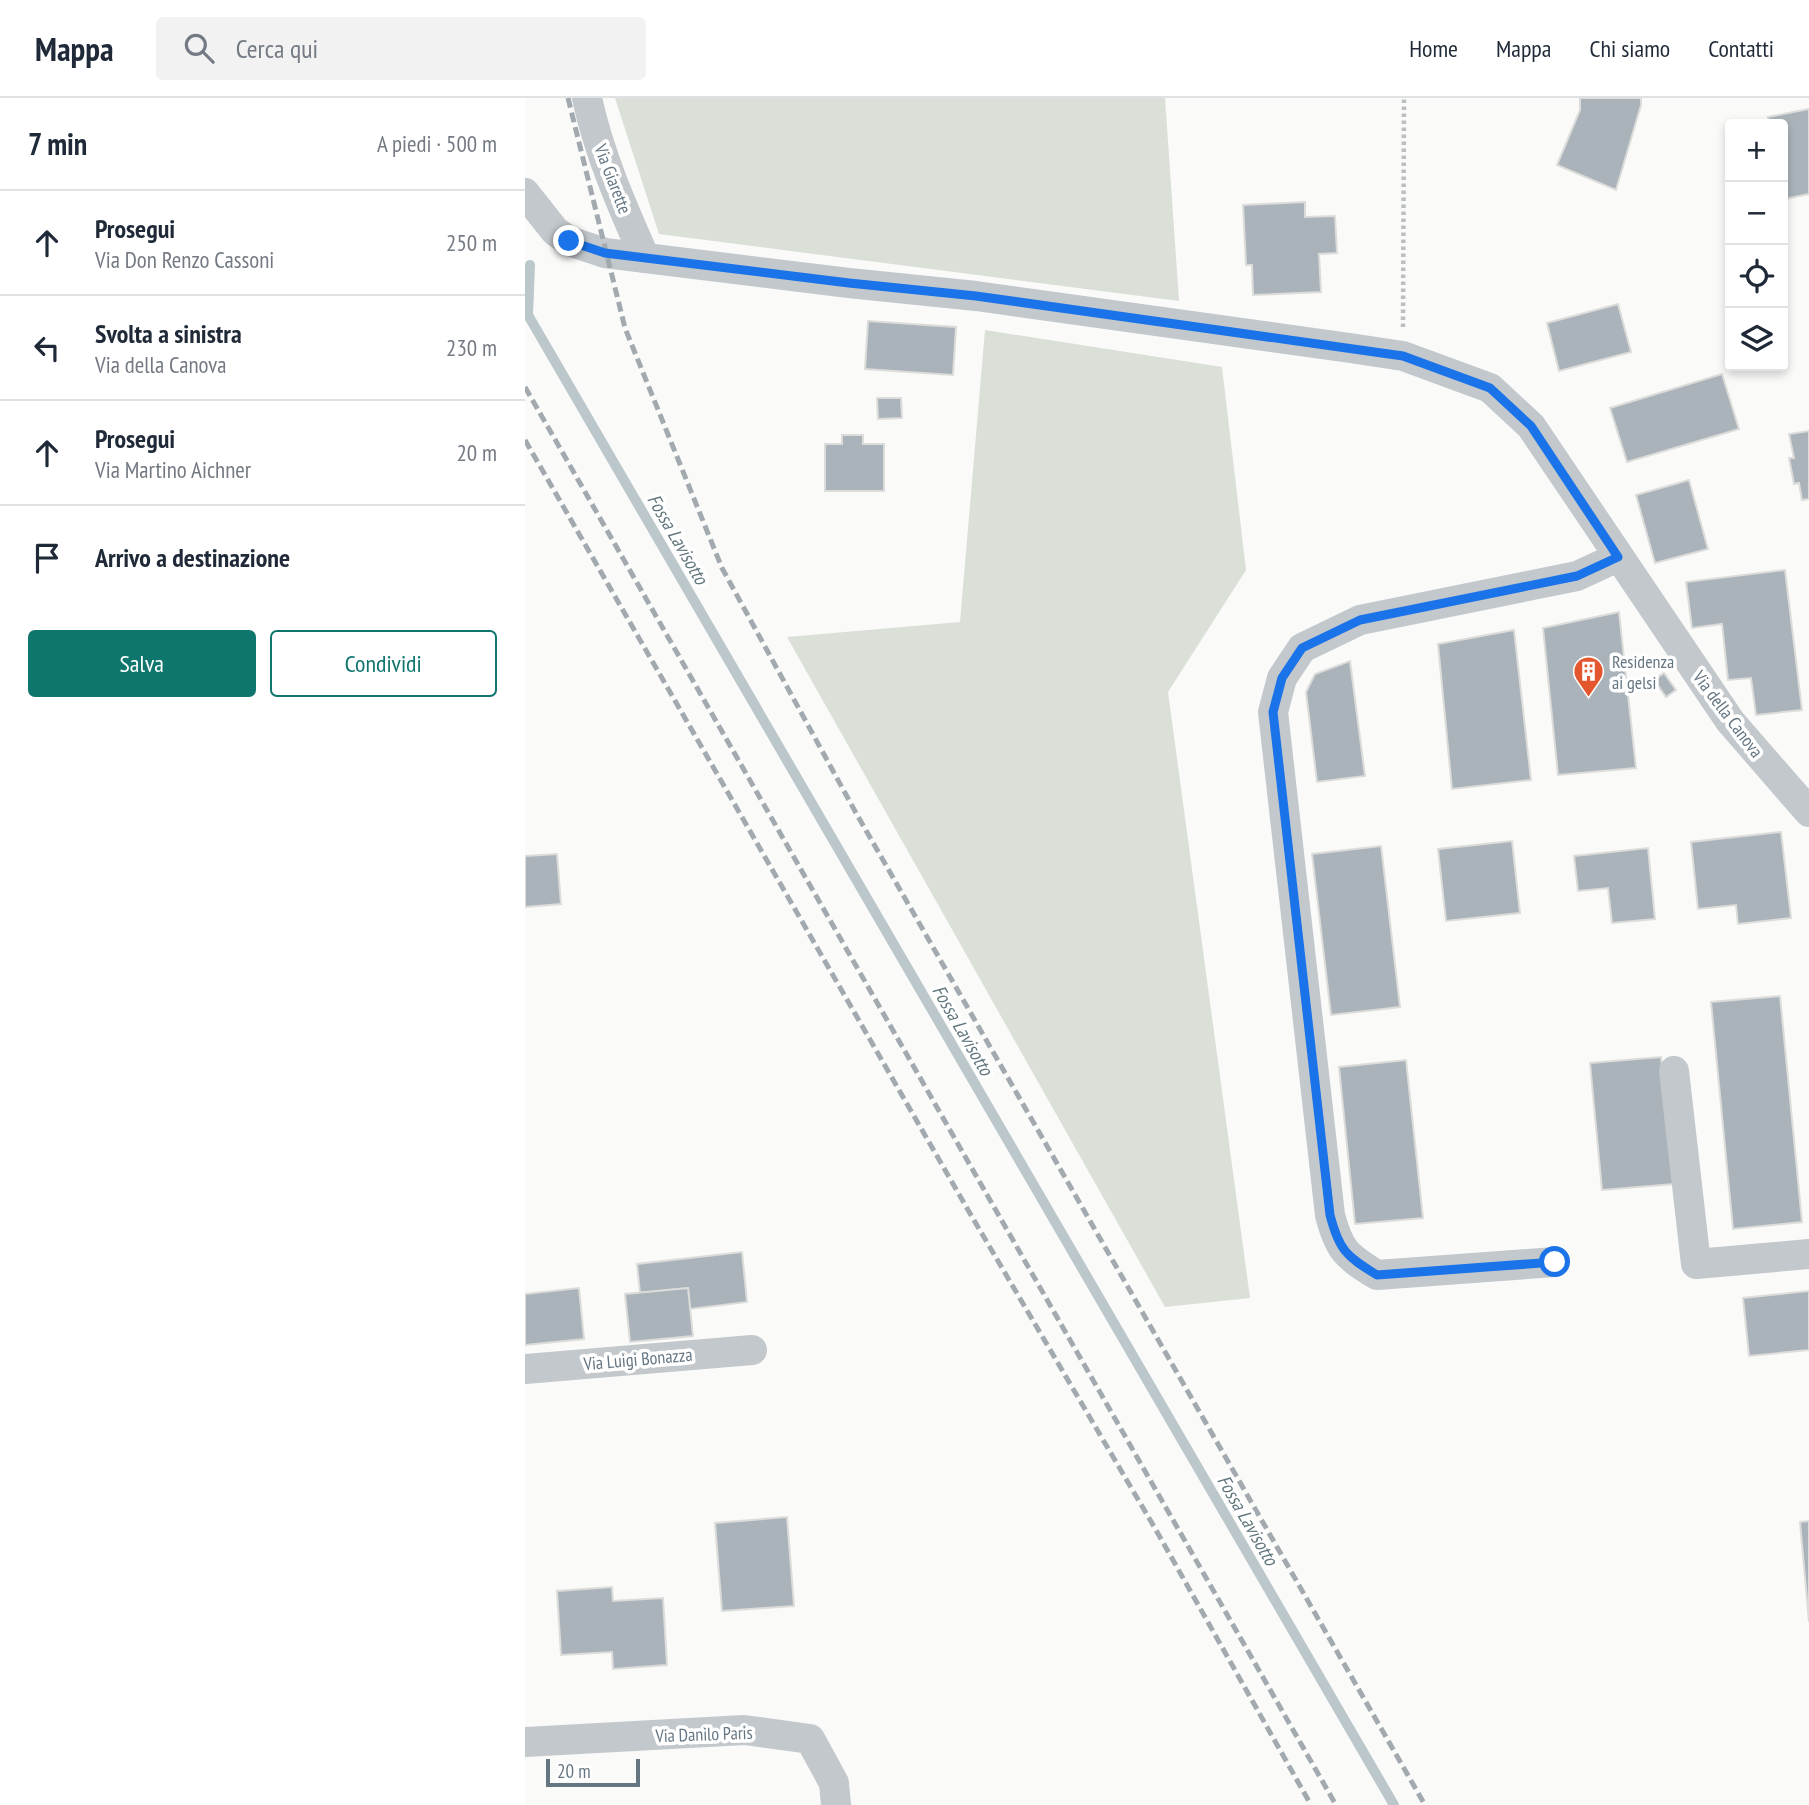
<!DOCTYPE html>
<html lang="it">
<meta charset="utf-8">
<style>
:root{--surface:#fff;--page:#f2f2f3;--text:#1f2937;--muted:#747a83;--line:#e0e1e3;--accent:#0f766e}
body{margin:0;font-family:"PT Sans Narrow",sans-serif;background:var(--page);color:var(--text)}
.controls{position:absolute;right:21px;top:21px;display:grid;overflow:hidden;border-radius:7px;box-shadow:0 4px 10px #0003}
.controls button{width:63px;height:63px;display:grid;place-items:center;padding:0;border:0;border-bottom:2px solid var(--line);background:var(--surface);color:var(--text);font:35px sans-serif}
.scale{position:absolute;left:21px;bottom:18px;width:94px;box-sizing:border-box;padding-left:7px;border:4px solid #657683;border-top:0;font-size:19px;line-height:24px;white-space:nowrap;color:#657683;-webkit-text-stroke:5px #fff;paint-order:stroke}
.stop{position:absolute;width:21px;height:21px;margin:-16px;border:5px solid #1a73e8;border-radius:50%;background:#fff}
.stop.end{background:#1a73e8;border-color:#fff;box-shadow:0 2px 7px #0008}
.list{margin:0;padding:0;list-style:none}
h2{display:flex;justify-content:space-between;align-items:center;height:91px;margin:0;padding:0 28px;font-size:30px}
h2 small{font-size:23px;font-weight:400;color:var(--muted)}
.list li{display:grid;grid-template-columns:46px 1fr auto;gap:21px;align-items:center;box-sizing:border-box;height:105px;padding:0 28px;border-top:2px solid var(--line)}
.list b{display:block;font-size:26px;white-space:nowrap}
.list p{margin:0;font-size:23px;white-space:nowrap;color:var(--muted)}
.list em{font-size:23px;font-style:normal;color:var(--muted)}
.actions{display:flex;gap:14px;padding:21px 28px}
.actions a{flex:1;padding:16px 0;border:2px solid var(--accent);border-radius:7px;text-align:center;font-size:24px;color:var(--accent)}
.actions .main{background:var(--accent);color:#fff}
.icon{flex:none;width:38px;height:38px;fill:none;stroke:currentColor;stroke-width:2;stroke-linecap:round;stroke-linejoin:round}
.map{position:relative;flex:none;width:1284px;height:1707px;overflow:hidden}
header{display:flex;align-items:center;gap:42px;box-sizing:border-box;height:98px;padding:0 35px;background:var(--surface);border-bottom:2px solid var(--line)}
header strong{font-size:33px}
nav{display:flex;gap:38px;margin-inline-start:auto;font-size:24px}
.search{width:490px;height:63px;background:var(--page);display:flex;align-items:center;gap:18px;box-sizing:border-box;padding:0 24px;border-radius:7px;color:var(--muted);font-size:26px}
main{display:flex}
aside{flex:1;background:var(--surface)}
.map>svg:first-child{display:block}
.green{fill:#dadfd7}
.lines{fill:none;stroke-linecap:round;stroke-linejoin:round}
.stream{stroke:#bbc7cb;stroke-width:10}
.building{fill:#aab3b9;stroke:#dcdcda;stroke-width:2}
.path{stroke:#bbbfc2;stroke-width:4.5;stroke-dasharray:3.5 3.5;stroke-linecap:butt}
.minor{stroke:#c3c8cc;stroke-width:30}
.rail{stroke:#a2aab0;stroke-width:5;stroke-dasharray:10 5;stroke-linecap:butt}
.route{stroke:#1a73e8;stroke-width:9}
.labels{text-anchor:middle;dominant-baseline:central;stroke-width:7;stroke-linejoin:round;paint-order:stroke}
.street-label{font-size:18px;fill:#657683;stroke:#fff}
.poi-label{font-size:18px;fill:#657683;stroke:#fff;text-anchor:start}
.water-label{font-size:19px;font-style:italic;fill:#60757c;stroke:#fff}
</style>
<header>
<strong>Mappa</strong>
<div class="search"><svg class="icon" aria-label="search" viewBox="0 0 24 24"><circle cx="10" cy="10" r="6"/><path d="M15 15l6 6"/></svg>Cerca qui</div>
<nav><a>Home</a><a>Mappa</a><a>Chi siamo</a><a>Contatti</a></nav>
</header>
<main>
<aside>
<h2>7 min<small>A piedi · 500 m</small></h2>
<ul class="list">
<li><svg class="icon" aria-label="ahead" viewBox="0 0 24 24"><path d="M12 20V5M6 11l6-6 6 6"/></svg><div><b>Prosegui</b><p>Via Don Renzo Cassoni</p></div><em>250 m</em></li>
<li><svg class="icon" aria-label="left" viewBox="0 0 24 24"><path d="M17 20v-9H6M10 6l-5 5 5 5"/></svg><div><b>Svolta a sinistra</b><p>Via della Canova</p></div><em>230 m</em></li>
<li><svg class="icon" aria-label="ahead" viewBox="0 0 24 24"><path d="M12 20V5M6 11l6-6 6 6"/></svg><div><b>Prosegui</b><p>Via Martino Aichner</p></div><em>20 m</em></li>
<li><svg class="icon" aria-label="arrive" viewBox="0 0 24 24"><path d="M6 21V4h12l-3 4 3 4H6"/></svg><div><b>Arrivo a destinazione</b></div></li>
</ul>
<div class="actions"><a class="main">Salva</a><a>Condividi</a></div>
</aside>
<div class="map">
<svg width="1284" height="1707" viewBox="0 0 1284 1707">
<rect width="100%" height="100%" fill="#fafaf8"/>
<g class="green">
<path d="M90,0H640L654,203L134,136Z"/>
<path d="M460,232L697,269L721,472L643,594L725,1200L640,1209L262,539L435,524Z"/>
</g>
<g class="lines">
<path class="stream" d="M5,167L3,217L869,1707"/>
</g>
<g class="building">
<path d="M1055,0H1116V7L1091,92L1032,67L1055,12Z"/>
<path d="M1284,11V96L1260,101L1258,90V26H1244L1243,19Z"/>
<path d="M780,104V119L810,118L812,155L794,156L796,194L728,197L727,167H721L718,107Z"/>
<path d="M1093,206L1106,254L1034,273L1022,225Z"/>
<path d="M343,223L431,229L428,277L340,271Z"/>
<path d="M1197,276L1214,331L1102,364L1085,310Z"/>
<path d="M352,300H376L377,320L353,321Z"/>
<path d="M1284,333V401L1277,402L1274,385L1269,386L1264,360H1269L1264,336Z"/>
<path d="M317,337H338V346H359V393H300V346H317Z"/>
<path d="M1164,382L1183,451L1130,465L1111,397Z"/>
<path d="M1260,472L1277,612L1231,617L1226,580L1203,582L1197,526L1167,530L1161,484Z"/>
<path d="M1094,514L1111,670L1033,677L1018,530Z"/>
<path d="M989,532L1006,682L927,691L913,546Z"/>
<path d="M825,563L840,678L792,684L781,594L790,576Z"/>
<path d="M1139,575L1151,592L1141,599L1129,582Z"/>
<path d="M1256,734L1266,820L1213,826L1211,807L1173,811L1166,744Z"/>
<path d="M987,743L995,815L921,823L913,751Z"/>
<path d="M856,748L875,909L806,917L787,756Z"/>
<path d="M1123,750L1130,821L1087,825L1083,790L1053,793L1049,758Z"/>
<path d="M32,756L36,806L0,809V758Z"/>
<path d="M1255,898L1277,1124L1208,1131L1186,904Z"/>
<path d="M1136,959L1149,1086L1077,1092L1065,965Z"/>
<path d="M881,962L898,1120L830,1126L814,969Z"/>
<path d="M217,1154L222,1204L165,1211L163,1190L115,1195L112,1166Z"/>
<path d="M54,1190L59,1241L0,1247V1196Z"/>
<path d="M163,1190L168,1238L105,1244L100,1196Z"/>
<path d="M1284,1193V1252L1224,1258L1218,1200Z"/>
<path d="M262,1419L269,1508L197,1513L190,1425Z"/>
<path d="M1284,1423V1524L1275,1424Z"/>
<path d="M87,1489L88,1503L138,1500L142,1567L88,1571L87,1554L36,1557L32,1493Z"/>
</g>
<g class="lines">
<path class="path" d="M878,229L879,0"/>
<g class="minor">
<path d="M62,0C74,56 97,108 120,160"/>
<path d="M0,95L30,133L44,143L80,155L324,185L451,198L825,250L878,258L965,290L1006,328L1205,623L1284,714"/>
<path d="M1149,973L1171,1166L1284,1156"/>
<path d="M1030,1164L852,1177C821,1158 814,1152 805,1117L748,614L757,580L777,550L835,522L1052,478L1093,459"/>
<path d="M0,1271L227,1252"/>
<path d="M0,1644L219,1632L285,1641L309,1685L311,1707"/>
</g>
<g class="rail">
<path d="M43,0L100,230L197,470L331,715L900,1707"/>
<path d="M0,289L811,1707"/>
<path d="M0,342L443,1112L631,1432L786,1707"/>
</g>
</g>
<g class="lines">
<path class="route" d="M44,143L80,155L324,185L451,198L878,258L965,290L1006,328L1093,459L1052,478L835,522L777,550L757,580L748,614L805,1117C814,1152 821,1158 852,1177L1030,1164"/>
</g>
<defs>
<symbol id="building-pin" viewBox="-11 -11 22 30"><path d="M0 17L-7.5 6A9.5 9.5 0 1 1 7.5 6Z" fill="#e4572e" stroke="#fff"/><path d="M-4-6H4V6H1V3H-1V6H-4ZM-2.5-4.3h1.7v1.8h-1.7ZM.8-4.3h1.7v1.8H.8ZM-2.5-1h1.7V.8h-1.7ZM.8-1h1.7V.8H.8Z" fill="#fff"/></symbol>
</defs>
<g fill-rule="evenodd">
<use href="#building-pin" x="1046" y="556" width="35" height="47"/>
</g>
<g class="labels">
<g class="street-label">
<text transform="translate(88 81) rotate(69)">Via Giarette</text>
<text transform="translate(1203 616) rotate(53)">Via della Canova</text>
<text transform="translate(113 1261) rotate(-5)">Via Luigi Bonazza</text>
<text transform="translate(179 1636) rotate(-2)">Via Danilo Paris</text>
</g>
<g class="poi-label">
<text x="1087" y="563">Residenza<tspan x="1087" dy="21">ai gelsi</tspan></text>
</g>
<g class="water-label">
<text transform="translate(153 441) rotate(60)">Fossa Lavisotto</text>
<text transform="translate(438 932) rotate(60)">Fossa Lavisotto</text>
<text transform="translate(723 1422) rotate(60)">Fossa Lavisotto</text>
</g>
</g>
</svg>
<div class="controls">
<button>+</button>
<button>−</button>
<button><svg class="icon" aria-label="locate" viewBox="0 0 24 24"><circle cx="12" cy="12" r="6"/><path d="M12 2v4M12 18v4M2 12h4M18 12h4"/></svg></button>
<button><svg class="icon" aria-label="layers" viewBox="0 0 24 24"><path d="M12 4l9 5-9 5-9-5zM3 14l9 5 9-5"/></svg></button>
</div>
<div class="scale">20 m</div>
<div class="stop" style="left:1030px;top:1164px"></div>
<div class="stop end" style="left:44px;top:143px"></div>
</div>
</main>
